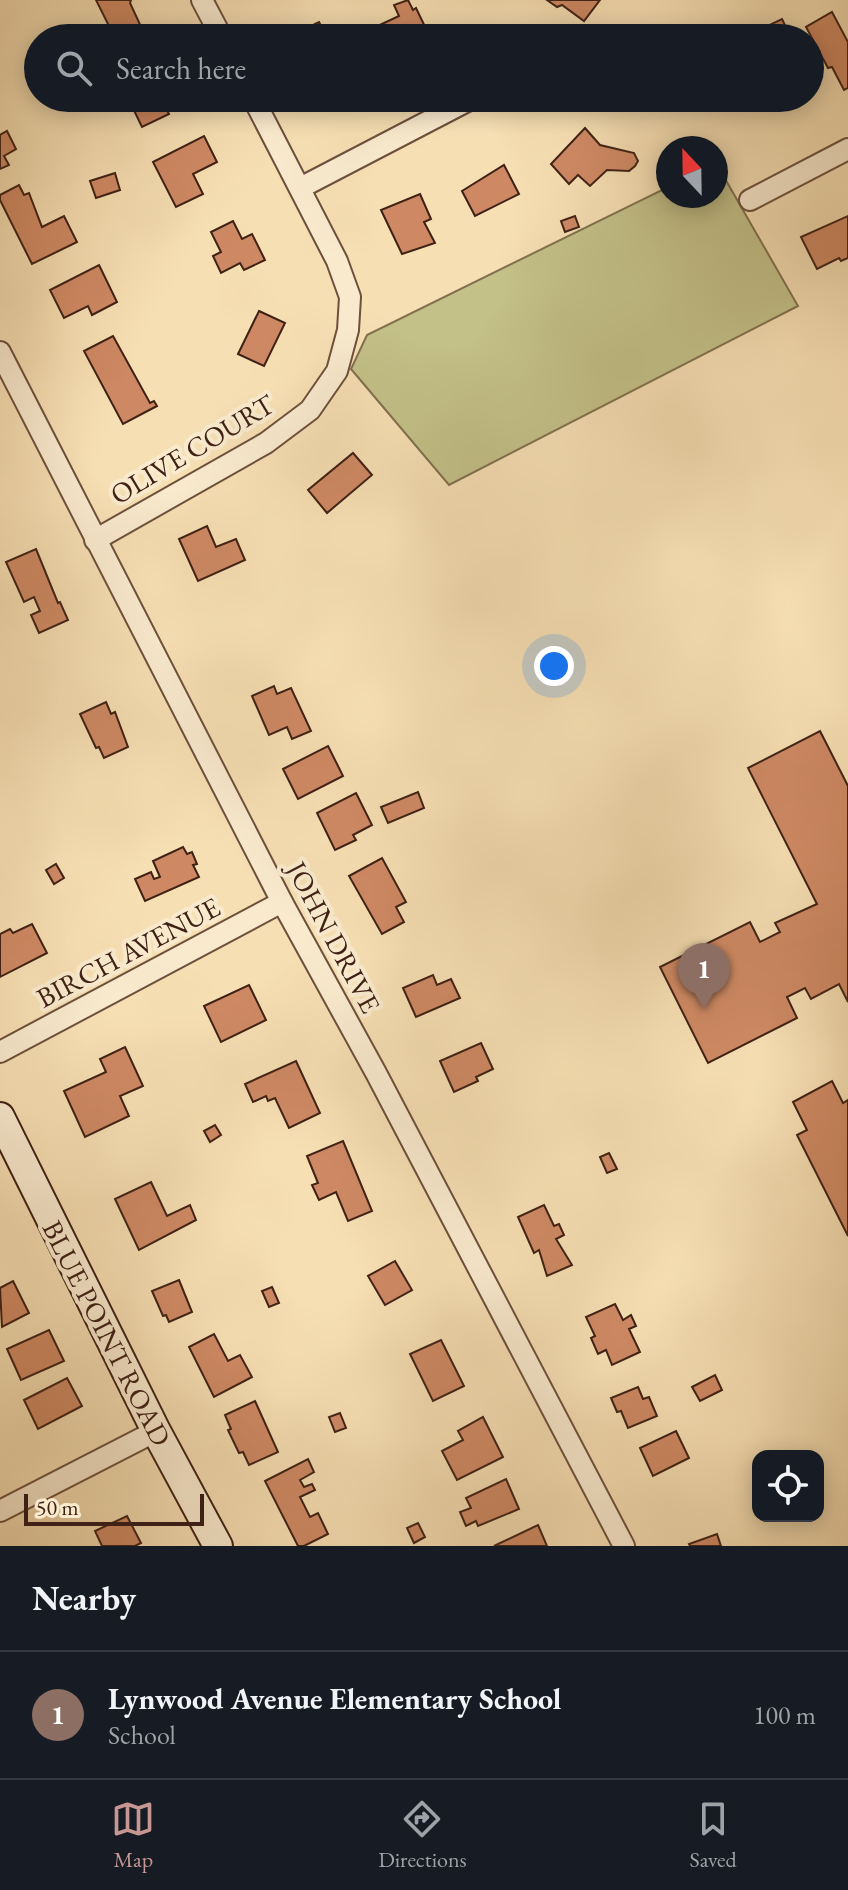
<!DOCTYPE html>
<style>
:root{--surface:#171b24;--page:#242831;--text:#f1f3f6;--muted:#9ea1a6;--line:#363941;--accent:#c59692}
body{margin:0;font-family:"EB Garamond",serif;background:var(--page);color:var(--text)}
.controls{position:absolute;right:24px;bottom:24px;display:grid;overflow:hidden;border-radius:16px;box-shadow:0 4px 20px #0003}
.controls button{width:72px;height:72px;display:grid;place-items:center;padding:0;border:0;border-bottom:2px solid var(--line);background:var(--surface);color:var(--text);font:40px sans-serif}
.compass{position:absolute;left:656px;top:136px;width:72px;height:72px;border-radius:50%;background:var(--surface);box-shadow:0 4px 20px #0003;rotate:338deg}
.scale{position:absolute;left:24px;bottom:20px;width:180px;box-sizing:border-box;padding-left:8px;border:4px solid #3f2115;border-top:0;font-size:22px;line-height:28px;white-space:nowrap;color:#3f2115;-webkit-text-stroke:6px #f9eace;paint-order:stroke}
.you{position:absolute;left:554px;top:666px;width:28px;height:28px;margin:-20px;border:6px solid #fff;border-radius:50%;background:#1a73e8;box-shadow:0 0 0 12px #1a73e833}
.badge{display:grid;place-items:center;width:52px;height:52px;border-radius:50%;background:var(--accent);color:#fff;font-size:26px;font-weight:700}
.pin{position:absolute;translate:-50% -66px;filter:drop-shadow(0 2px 4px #0008)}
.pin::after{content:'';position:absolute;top:42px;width:28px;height:24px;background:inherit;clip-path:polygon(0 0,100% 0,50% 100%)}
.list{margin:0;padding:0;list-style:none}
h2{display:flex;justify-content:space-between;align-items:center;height:104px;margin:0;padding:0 32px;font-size:34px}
h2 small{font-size:26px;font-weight:400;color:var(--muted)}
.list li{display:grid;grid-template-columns:52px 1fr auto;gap:24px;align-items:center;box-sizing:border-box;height:128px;padding:0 32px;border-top:2px solid var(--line)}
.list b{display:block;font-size:30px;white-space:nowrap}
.list p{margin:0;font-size:26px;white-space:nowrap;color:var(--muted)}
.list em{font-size:26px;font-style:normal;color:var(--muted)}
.icon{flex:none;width:44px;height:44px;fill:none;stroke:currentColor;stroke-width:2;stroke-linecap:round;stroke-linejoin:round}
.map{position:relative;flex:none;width:848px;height:1546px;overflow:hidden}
.search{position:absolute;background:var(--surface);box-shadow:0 4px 20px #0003;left:24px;right:24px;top:24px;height:88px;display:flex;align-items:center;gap:20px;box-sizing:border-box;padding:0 28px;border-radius:44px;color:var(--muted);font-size:30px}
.sheet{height:232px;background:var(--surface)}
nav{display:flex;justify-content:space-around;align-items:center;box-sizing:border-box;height:112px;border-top:2px solid var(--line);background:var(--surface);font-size:22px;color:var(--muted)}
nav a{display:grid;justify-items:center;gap:4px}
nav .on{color:var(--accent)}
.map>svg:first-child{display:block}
.green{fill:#c3c088;stroke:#81704e;stroke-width:2}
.building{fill:#ce8964;stroke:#3f2115;stroke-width:2}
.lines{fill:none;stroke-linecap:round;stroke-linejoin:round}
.street-casing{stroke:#6d503c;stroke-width:24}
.secondary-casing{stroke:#3f2115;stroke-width:32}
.street{stroke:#f9eace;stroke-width:20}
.secondary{stroke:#f9eace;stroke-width:28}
.labels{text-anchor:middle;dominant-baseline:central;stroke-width:8;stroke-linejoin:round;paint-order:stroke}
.street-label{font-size:28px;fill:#3f2115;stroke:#f9eace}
</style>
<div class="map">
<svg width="848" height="1546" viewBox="0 0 848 1546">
<rect width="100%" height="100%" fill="#f6dfb3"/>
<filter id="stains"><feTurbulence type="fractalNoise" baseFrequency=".0025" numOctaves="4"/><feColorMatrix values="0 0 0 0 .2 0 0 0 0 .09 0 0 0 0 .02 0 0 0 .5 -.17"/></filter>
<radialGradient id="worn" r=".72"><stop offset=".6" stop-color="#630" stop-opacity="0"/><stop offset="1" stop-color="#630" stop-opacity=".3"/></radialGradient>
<path class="green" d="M716,163L798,306L449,485L351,369L367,335L668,187V196H716Z"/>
<g class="building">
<path d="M96,0H131L130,3L143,31L127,38H115Z"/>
<path d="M408,0L413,10L416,8L430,37L373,38L369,30L399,16L394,5Z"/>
<path d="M547,0H600L584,21L562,5L557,7Z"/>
<path d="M832,12L848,42V88L844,90L832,67L828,68L806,27Z"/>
<path d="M782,19L791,38H749L761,33L759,30Z"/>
<path d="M319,22L327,38H293L292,35Z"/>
<path d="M128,98H161L169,114L142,127Z"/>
<path d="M585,128L600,145L634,153L638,161L635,166L629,171L607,170L590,186L578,175L569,184L551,164Z"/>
<path d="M7,131L16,149L4,156L9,165L0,169V135Z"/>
<path d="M204,136L217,162L193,174L203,194L176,207L153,162Z"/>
<path d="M504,165L519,194L475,216L462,191Z"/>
<path d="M115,173L120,190L96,198L90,181Z"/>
<path d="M19,185L24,195L29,193L42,227L64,216L77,242L32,264L0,200V195Z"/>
<path d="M420,194L431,219L424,222L435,243L402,254L381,210Z"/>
<path d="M575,216L579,227L565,232L561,221Z"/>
<path d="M848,216V258L841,261L839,258L817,269L801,237Z"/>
<path d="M233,221L242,239L252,234L265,260L244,270L240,263L221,273L213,256L221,252L211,232Z"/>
<path d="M99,265L117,302L92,315L88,306L64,318L50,290Z"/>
<path d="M259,311L285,323L264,366L238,354Z"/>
<path d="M113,336L150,403L154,401L157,406L123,424L84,351Z"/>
<path d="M353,453L372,475L327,513L308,490Z"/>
<path d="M207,526L216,547L236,539L245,560L198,581L179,539Z"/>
<path d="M36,549L58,603L60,602L68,620L39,633L31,615L40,611L34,597L24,602L6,562Z"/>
<path d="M274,686L277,694L291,688L311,731L292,739L287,727L269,735L252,696Z"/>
<path d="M106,702L111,714L115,712L128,747L104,758L99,747L96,748L80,714Z"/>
<path d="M820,731L848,786V1002L839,984L811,999L805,988L787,997L797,1018L708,1063L660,967L750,922L760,942L780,932L775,923L817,904L748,768Z"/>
<path d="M328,746L343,776L298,799L283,769Z"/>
<path d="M418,792L424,808L388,823L381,807Z"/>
<path d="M356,793L372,825L353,835L356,840L335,850L317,813Z"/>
<path d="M183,847L187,854L192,852L197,864L193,865L199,877L145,901L135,879L151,872L154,879L160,877L153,861Z"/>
<path d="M382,858L406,902L396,907L404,922L382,934L349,876Z"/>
<path d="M56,864L64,878L54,884L46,870Z"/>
<path d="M32,924L47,953L0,977V934L10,929L13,933Z"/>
<path d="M433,975L437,985L451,979L460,998L416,1017L403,988Z"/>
<path d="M249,985L266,1020L221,1042L204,1006Z"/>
<path d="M481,1043L493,1069L476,1077L478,1081L454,1092L440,1061Z"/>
<path d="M125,1047L143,1086L120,1096L129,1116L85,1137L64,1091L106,1072L100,1059Z"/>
<path d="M296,1061L320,1113L289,1128L275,1098L268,1101L266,1096L253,1102L245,1084Z"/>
<path d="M832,1081L843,1103L848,1100V1236L797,1135L807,1130L793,1102Z"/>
<path d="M215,1125L221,1135L210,1142L204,1131Z"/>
<path d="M343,1141L372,1211L348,1221L336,1192L319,1200L312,1185L318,1183L307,1156Z"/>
<path d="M609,1153L617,1169L607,1173L600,1157Z"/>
<path d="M151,1182L167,1216L190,1205L196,1220L139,1250L115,1199Z"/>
<path d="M544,1205L554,1226L559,1224L564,1235L556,1239L572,1265L547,1276L539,1250L534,1253L518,1217Z"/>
<path d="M395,1261L412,1290L385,1305L368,1276Z"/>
<path d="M179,1280L192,1312L169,1322L166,1315L163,1316L152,1291Z"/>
<path d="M13,1281L29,1313L2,1327L0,1288Z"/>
<path d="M272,1287L279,1303L269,1307L262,1291Z"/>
<path d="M615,1304L623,1320L631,1315L636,1326L629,1329L640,1352L612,1365L606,1350L598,1354L591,1338L595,1336L586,1317Z"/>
<path d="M49,1330L64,1361L21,1380L7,1349Z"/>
<path d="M214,1334L228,1361L240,1355L252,1377L214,1397L189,1347Z"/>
<path d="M441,1340L464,1386L433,1401L410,1354Z"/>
<path d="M715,1375L722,1390L700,1401L692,1387Z"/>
<path d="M67,1378L82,1406L38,1429L24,1400Z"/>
<path d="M638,1387L643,1399L649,1397L657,1416L628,1428L621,1411L617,1412L611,1398Z"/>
<path d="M255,1401L278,1452L249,1465L243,1452L239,1453L228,1430L231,1429L225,1415Z"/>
<path d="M340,1413L346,1428L335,1432L329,1417Z"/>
<path d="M483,1417L503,1457L457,1480L442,1451L463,1440L458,1431Z"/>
<path d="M676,1431L689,1458L653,1476L640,1448Z"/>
<path d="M308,1459L314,1472L300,1480L304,1487L312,1484L315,1490L300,1497L310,1517L318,1513L328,1534L304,1546H298L265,1481Z"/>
<path d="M506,1479L519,1509L478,1526L476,1521L466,1526L460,1512L471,1508L466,1498Z"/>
<path d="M127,1516L141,1543L135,1546H102L95,1531Z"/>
<path d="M418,1523L425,1537L414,1543L407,1528Z"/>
<path d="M538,1525L547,1546H494Z"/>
<path d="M717,1534L721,1546H690L689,1544Z"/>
</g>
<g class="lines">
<defs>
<g id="street">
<path d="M202,0L222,38"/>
<path d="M300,188L473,98"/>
<path d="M750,200L848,149"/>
<path d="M0,352L282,902L376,1073L624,1546"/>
<path d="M95,540L266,443L310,410L337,371L348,330L350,297L337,261L253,98"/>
<path d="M0,1052L282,902"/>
<path d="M0,1511L156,1431"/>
</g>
<path id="secondary" d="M0,1117L156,1431L218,1546"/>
</defs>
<use href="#street" class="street-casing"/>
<use href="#secondary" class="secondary-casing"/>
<use href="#street" class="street"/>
<use href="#secondary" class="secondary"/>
</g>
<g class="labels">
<g class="street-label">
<text transform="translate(192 449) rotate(-31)">OLIVE COURT</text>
<text transform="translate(334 937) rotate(62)">JOHN DRIVE</text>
<text transform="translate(128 952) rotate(-28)">BIRCH AVENUE</text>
<text transform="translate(107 1333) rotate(63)">BLUE POINT ROAD</text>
</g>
</g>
<rect width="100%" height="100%" filter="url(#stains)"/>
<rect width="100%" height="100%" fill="url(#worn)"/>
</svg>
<div class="controls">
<button><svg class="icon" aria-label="locate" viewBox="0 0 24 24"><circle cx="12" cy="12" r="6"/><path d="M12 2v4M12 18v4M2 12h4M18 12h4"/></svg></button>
</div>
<svg class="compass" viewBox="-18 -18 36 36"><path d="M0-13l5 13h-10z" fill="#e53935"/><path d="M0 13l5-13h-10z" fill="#9ea1a6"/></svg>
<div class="scale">50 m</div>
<div class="you"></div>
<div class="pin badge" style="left:704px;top:1009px;background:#8d6e63">1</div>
<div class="search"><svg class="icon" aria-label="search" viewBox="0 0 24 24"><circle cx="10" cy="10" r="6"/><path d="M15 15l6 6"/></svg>Search here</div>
</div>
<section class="sheet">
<h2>Nearby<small></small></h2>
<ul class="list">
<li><span class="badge" style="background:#8d6e63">1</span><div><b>Lynwood Avenue Elementary School</b><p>School</p></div><em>100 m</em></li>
</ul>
</section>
<nav>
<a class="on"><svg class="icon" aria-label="map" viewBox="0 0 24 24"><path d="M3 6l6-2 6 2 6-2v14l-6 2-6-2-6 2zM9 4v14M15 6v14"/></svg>Map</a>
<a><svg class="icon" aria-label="directions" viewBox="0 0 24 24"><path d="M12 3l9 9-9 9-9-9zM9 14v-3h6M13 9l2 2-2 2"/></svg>Directions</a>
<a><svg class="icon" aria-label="saved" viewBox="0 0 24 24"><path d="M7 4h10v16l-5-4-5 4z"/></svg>Saved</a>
</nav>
